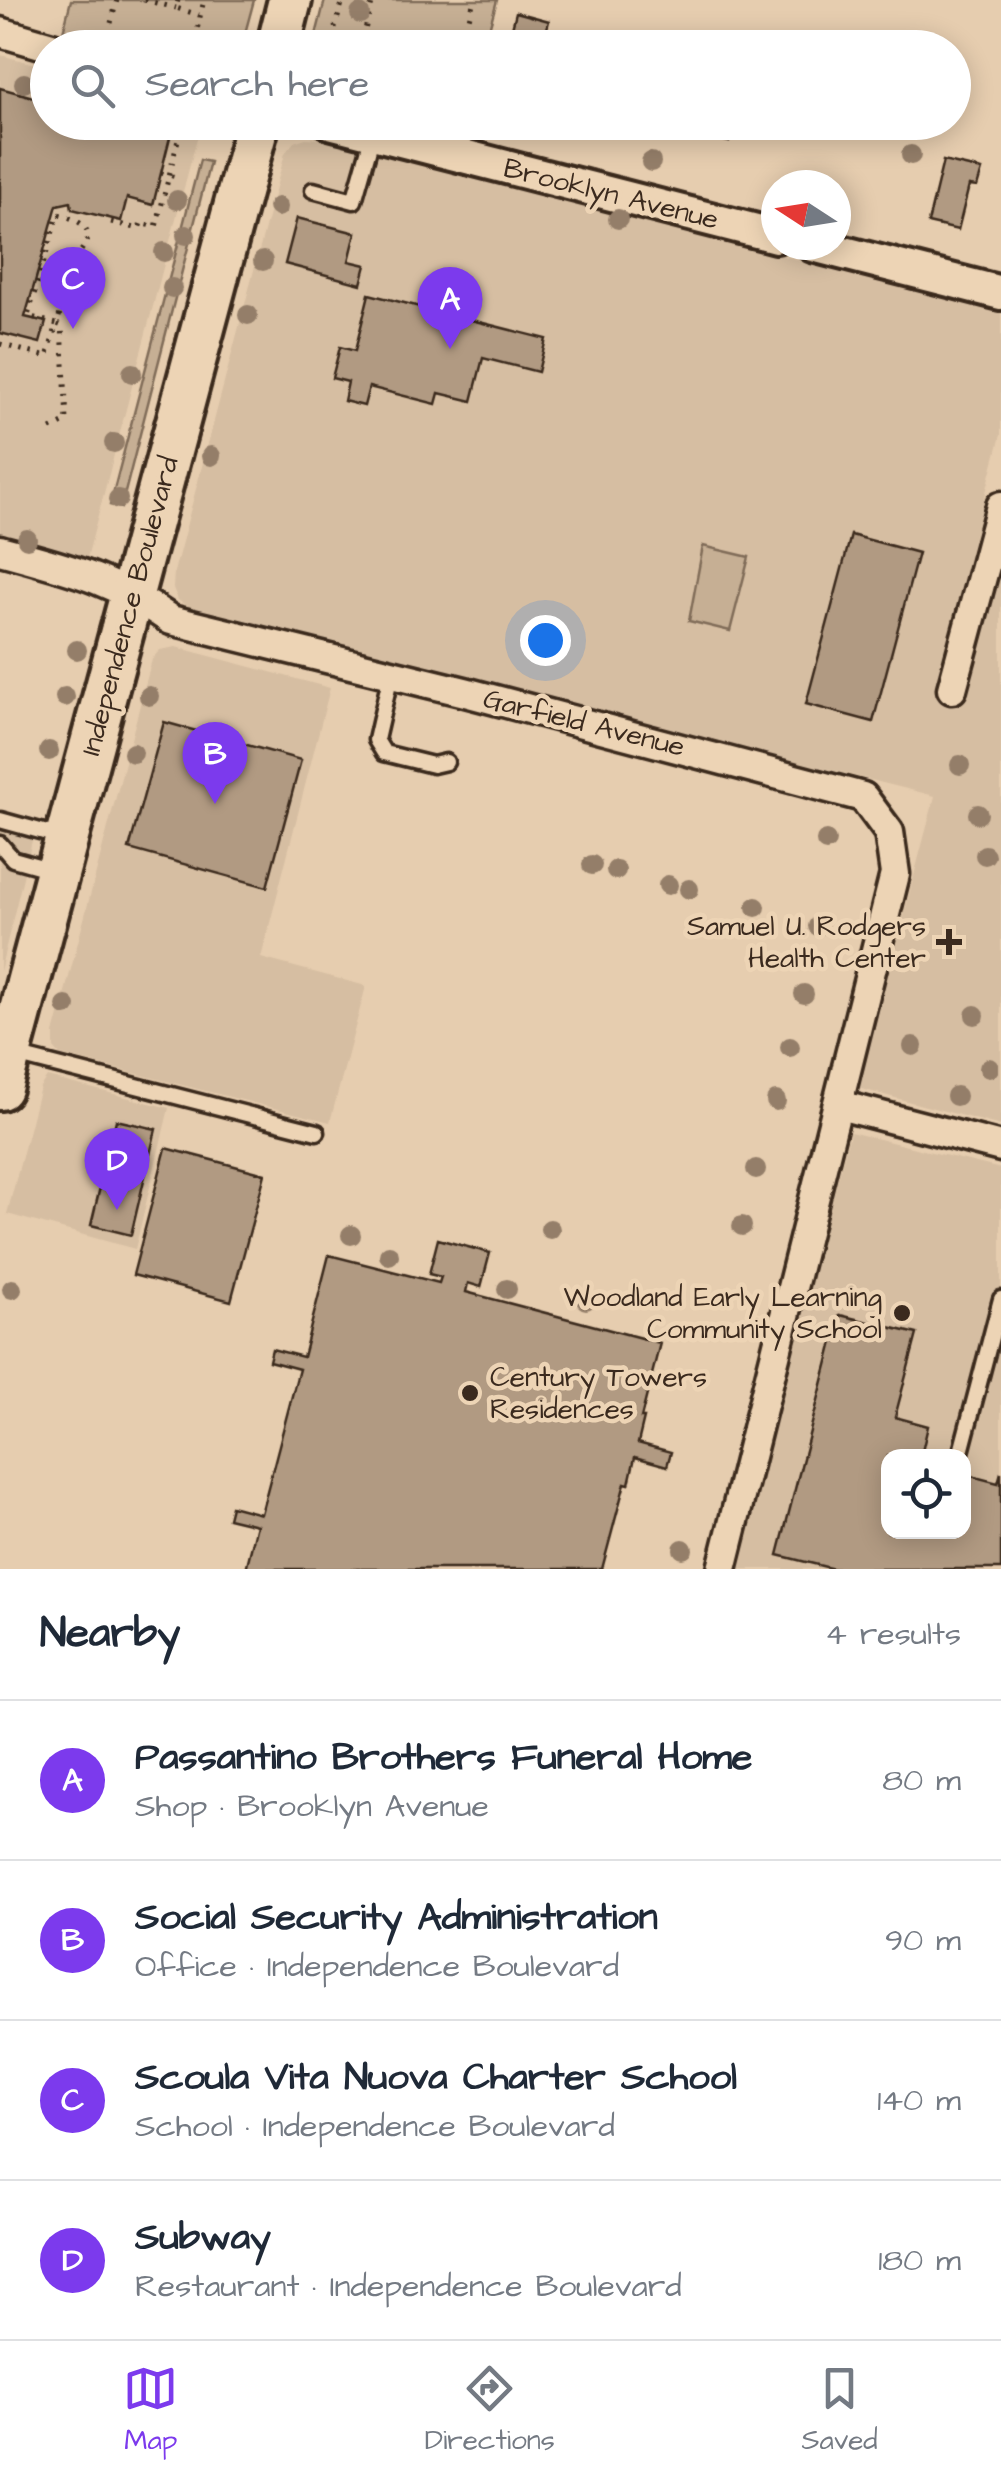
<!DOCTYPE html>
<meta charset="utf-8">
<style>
:root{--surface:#fff;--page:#f6f6f7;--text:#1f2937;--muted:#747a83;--line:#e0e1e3;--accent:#7c3aed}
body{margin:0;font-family:"Architects Daughter",sans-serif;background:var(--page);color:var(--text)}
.controls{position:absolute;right:30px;bottom:30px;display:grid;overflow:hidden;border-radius:20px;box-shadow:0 5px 25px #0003}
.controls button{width:90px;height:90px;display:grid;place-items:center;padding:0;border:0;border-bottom:2px solid var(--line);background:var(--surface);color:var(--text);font:50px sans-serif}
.compass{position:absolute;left:761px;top:170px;width:90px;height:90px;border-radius:50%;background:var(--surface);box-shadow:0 5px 25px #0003;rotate:282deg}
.you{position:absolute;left:545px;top:640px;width:35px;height:35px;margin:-25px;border:8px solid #fff;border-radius:50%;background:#1a73e8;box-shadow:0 0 0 15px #1a73e833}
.badge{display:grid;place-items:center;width:65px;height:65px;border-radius:50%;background:var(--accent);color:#fff;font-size:32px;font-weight:700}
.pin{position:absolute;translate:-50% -82px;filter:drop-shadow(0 2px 5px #0008)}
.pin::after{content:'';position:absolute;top:52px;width:35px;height:30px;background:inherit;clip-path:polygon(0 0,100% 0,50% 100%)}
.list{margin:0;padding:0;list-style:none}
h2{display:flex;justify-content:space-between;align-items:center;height:130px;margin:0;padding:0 40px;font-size:42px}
h2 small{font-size:32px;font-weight:400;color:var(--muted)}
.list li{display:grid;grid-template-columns:65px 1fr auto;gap:30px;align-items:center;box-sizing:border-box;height:160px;padding:0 40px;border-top:2px solid var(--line)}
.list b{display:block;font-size:38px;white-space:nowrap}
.list p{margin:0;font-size:32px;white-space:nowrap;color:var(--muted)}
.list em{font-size:32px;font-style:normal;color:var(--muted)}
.icon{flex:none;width:55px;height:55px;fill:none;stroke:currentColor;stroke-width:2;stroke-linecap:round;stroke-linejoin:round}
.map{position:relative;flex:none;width:1001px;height:1569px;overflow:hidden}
.search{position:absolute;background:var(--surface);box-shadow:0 5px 25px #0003;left:30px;right:30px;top:30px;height:110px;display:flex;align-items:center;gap:25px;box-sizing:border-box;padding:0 35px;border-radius:55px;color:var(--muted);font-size:38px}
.sheet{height:770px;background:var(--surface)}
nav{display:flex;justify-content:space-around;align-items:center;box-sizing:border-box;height:140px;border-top:2px solid var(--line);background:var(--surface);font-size:28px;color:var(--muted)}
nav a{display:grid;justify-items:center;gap:5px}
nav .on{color:var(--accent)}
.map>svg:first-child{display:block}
.built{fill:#d6bea2;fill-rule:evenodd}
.green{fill:#c6af94;stroke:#806c59;stroke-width:2.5}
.building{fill:#b19a82;stroke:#3b2a1e;stroke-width:2.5}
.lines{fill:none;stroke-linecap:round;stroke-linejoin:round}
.service-casing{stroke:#3b2a1e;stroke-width:21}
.minor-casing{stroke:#3b2a1e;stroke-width:35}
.tertiary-casing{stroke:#3b2a1e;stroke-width:40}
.primary-casing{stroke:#3b2a1e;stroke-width:50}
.path{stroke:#3b2a1e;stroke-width:5;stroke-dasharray:2.5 8;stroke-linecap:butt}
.service{stroke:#edd4b5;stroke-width:14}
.minor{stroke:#edd4b5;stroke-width:28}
.tertiary{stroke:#edd4b5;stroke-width:32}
.primary{stroke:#edd4b5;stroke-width:42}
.tree{fill:#947e69}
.poi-dot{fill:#3b2a1e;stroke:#edd4b5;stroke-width:4}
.labels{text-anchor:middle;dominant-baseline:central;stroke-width:9;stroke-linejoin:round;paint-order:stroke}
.street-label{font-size:28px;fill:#3b2a1e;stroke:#edd4b5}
.poi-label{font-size:28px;fill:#3b2a1e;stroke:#edd4b5;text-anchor:end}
</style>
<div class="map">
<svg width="1001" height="1569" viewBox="0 0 1001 1569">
<rect width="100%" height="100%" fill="#e6cdaf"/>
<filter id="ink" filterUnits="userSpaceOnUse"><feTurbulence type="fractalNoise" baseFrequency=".01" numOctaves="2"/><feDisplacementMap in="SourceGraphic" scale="20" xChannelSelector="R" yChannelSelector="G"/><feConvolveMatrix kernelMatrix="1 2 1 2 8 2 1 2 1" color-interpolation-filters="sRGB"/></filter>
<g filter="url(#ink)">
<g class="built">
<path d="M0,55L47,67L48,122L201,123L87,558L0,536Z"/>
<path d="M306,138L321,139L1001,311V435L934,691L961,698L1001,549V1126L858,1088L935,796L192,610L178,600L173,588L174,572L285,153L294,142Z"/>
<path d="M176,647L330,688L261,958L366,986L330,1122L60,1055L54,1048V1034L152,659L160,650Z"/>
<path d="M0,811L37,820L0,971Z"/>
<path d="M47,1077L169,1108L135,1249L7,1214L40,1087Z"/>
<path d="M850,1132L1001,1169V1569H735ZM888,1456H964V1532H888Z"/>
</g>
<g class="green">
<path d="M71,0H254L241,48L124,47L63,32Z"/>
<path d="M325,0H497L484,47H313Z"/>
<path d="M200,160L210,162L121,508L110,505Z"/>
<path d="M703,546L749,557L730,631L689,621Z"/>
</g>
<g class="building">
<path d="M516,12L549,21L542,48H507Z"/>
<path d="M0,88L48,101V122H132L171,133L153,205L127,198L121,221L72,209L71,202L57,205L25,317L46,322L40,343L0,333Z"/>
<path d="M700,122H734L729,142L697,134Z"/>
<path d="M943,161L982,170L977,187L969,186L958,230L928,223Z"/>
<path d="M297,218L356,233L349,261L366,265L361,284L285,264Z"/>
<path d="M369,294L546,339L538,372L483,358L472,401L439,393L436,404L369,387L364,406L344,401L348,382L332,378L340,347L355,351Z"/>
<path d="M851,535L918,553L873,722L806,704Z"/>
<path d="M164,722L301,760L267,887L129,849Z"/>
<path d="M116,1120L156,1129L131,1235L91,1225Z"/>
<path d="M166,1148L265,1174L231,1301L133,1275Z"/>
<path d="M438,1239L490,1253L481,1287L468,1283L466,1292L660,1343L641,1418H644L638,1443L671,1452L667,1466L635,1457L629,1484L625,1483L602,1569H246L257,1525L228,1518L231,1506L261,1514L299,1369L269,1361L272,1349L303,1357L329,1255L439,1283L441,1277L429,1274Z"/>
<path d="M840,1315L917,1334L895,1417L928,1426L921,1456H888V1532H964V1474L998,1483L1001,1472V1569H834L778,1555Z"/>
</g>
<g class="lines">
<defs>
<g id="service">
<path d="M313,190L354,201L373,134"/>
<path d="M391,674L376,740L384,753L433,765L446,762"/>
<path d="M0,820L62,837"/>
<path d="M0,844L13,859L56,871"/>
<path d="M15,1055L317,1132"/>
<path d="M960,1456L1001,1299"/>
</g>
<g id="minor">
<path d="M0,32L55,48"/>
<path d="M0,550C69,569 111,578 171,620L465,692L863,797L889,832L895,874L722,1569"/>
<path d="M952,689L1001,506"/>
<path d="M839,1105L1001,1147"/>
</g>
<g id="tertiary">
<path d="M330,122L776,236"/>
<path d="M813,245L1001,293"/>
</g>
<g id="primary">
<path d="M278,48L290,0"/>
<path d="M0,1088L258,122"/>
</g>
</defs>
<use href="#service" class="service-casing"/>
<use href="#minor" class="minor-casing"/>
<use href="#tertiary" class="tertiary-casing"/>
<use href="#primary" class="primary-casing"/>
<g class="path">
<path d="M144,0L176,8"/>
<path d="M178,0L176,8L199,15"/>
<path d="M111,23L117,0"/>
<path d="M200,48L196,34L204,0"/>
<path d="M329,48L343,0"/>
<path d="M360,48L373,0"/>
<path d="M461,48L474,0"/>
<path d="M161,173L180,178"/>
<path d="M111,222L139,229L141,223L156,227L179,136L173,130L144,122"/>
<path d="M0,344L47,357L57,324L28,316L58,214C109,228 83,247 62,275L63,303L57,324L62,326L67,421L47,431"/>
</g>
<use href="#service" class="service"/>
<use href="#minor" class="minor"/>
<use href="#tertiary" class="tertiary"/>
<use href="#primary" class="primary"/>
</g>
<g class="tree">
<circle cx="360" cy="14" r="10"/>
<circle cx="24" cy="83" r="10"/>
<circle cx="911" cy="155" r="10"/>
<circle cx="651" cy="162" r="10"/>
<circle cx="177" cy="200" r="10"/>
<circle cx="278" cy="207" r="10"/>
<circle cx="618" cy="219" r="10"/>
<circle cx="186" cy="235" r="10"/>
<circle cx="164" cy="252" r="10"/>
<circle cx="263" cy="261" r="10"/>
<circle cx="172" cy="288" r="10"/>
<circle cx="248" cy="315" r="10"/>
<circle cx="132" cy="373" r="10"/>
<circle cx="114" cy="443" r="10"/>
<circle cx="211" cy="456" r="10"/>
<circle cx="118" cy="499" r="10"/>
<circle cx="27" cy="539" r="10"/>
<circle cx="77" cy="650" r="10"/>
<circle cx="149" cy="696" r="10"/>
<circle cx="65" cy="697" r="10"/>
<circle cx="49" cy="751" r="10"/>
<circle cx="133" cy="753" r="10"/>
<circle cx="960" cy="765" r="10"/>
<circle cx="978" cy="814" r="10"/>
<circle cx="826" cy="841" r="10"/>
<circle cx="985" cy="855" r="10"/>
<circle cx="592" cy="865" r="10"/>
<circle cx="616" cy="870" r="10"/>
<circle cx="668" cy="885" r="10"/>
<circle cx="689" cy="889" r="10"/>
<circle cx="756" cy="907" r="10"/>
<circle cx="818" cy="926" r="10"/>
<circle cx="804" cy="994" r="10"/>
<circle cx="66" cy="1006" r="10"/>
<circle cx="975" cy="1015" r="10"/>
<circle cx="913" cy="1046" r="10"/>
<circle cx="790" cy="1047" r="10"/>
<circle cx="989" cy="1068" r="10"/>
<circle cx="956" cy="1096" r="10"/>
<circle cx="776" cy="1101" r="10"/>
<circle cx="756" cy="1169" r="10"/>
<circle cx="742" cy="1226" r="10"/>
<circle cx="550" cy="1229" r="10"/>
<circle cx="351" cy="1235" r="10"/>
<circle cx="389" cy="1255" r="10"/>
<circle cx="12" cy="1289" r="10"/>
<circle cx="507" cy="1289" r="10"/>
<circle cx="586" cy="1300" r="10"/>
<circle cx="683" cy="1549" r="10"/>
</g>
</g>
<g class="poi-dot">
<path d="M944 927h10v10h10v10h-10v10h-10v-10h-10v-10h10z"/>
<circle cx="902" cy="1313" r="10"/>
<circle cx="470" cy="1393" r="10"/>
</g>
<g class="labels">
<g class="street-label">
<text transform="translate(611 194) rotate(14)">Brooklyn Avenue</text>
<text transform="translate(130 606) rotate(-75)">Independence Boulevard</text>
<text transform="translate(584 723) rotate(14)">Garfield Avenue</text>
</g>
<g class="poi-label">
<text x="926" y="926">Samuel U. Rodgers<tspan x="926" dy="32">Health Center</tspan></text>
<text x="882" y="1297">Woodland Early Learning<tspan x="882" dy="32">Community School</tspan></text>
<text x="490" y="1377" text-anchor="start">Century Towers<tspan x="490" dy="32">Residences</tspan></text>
</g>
</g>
</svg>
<div class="controls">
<button><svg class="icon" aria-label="locate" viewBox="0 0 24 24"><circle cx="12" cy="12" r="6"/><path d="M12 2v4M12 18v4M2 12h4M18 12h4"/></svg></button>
</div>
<svg class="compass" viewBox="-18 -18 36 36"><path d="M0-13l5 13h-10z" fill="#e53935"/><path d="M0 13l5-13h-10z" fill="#747a83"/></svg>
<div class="you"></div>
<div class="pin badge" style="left:450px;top:349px">A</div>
<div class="pin badge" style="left:215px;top:804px">B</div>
<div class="pin badge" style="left:73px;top:329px">C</div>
<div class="pin badge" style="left:117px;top:1210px">D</div>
<div class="search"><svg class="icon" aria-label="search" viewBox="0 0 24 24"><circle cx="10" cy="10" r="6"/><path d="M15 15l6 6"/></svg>Search here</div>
</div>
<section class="sheet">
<h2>Nearby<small>4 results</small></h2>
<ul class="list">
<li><span class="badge">A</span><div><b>Passantino Brothers Funeral Home</b><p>Shop · Brooklyn Avenue</p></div><em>80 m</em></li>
<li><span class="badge">B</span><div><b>Social Security Administration</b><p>Office · Independence Boulevard</p></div><em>90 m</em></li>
<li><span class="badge">C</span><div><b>Scoula Vita Nuova Charter School</b><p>School · Independence Boulevard</p></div><em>140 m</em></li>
<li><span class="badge">D</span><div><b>Subway</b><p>Restaurant · Independence Boulevard</p></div><em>180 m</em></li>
</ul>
</section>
<nav>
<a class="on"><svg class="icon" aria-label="map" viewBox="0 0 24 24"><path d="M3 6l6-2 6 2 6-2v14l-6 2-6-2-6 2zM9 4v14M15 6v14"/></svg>Map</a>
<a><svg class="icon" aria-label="directions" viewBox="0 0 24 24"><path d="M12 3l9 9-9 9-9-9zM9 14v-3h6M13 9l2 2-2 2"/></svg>Directions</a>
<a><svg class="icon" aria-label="saved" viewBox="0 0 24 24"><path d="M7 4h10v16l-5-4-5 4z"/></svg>Saved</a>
</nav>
